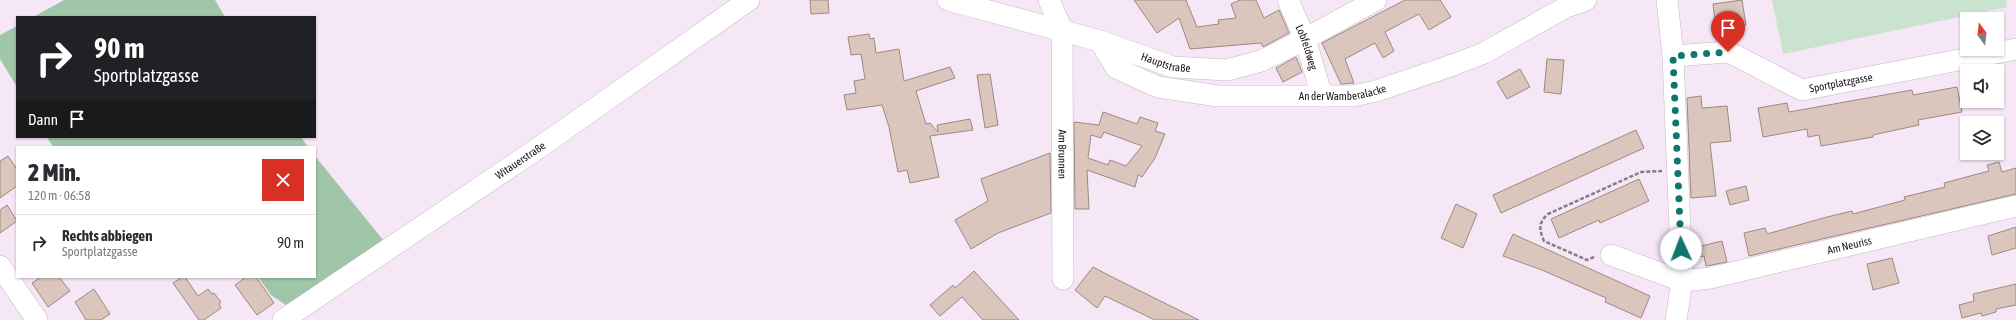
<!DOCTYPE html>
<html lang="de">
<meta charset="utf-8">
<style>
:root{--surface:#fff;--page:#f7f7f7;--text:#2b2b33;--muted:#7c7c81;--line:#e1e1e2}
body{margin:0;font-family:"Asap Condensed",sans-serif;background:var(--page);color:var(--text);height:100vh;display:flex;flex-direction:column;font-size:15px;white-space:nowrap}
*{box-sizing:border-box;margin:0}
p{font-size:13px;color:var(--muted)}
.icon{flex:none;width:22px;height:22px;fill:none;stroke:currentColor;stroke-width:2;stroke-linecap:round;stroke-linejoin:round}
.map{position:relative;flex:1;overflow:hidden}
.panel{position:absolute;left:16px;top:146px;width:300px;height:132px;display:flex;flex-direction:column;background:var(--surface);border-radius:0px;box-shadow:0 1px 3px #0004}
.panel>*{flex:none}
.banner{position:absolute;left:16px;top:16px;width:300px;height:122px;border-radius:0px;box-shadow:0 1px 3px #0004;background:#202124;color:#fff;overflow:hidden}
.needle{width:26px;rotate:345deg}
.tools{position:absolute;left:1960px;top:12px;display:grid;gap:8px}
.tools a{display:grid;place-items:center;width:44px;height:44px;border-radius:0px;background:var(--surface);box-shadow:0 1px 3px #0004;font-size:20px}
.pin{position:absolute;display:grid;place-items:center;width:34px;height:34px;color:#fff;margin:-41px -17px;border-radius:50% 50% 50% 0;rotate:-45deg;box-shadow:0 0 4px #0007}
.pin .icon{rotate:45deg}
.me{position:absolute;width:44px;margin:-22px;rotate:358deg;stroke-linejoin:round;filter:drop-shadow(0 0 3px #0008)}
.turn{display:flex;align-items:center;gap:14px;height:84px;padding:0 12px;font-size:18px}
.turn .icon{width:52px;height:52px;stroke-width:2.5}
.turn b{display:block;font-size:28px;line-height:34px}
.then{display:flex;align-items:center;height:38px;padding:0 12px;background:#0003;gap:8px;font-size:15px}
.round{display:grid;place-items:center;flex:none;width:42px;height:42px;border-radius:0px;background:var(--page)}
.overview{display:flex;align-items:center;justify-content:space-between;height:68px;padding:0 12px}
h1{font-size:24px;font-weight:800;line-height:30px}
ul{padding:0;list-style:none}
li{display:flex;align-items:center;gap:12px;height:56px;padding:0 12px;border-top:1px solid var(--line)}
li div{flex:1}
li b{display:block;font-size:15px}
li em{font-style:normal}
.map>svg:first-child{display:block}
</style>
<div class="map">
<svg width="2016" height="320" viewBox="0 0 2016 320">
<rect width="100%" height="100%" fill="#f6e7f7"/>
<!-- green -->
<polygon fill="#cae3cf" points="1772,0 2006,0 2007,7 1783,54"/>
<!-- forest -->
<g fill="#a0c6a9">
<polygon points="64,0 215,0 225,17 33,17"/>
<polygon points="17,26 17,87 0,59 0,35"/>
<polygon points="47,137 301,137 308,147 53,147"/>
<polygon points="315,156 383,240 289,307 271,295 258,277 315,277"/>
</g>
<!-- building -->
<g fill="#dbc6bd" stroke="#9c8980" fill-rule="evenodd">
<polygon points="810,0 828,0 829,13 811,14"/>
<polygon points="1134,0 1186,0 1197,27 1219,24 1218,20 1236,18 1231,4 1240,0 1256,0 1264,18 1279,10 1289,33 1263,47 1261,43 1190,49 1179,18 1157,33"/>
<polygon points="1405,0 1440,0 1451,17 1429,30 1419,14 1385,32 1394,51 1383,58 1375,43 1345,59 1354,83 1341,84 1322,43"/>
<polygon points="1742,0 1746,25 1716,29 1713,4"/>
<polygon points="869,34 870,39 874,38 876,53 899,49 904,81 950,67 955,78 916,91 926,124 930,123 938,132 937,125 970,119 973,130 930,136 939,177 910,183 907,170 898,172 889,127 882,105 847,110 844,95 856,93 854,81 865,79 861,54 851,55 848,37"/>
<polygon points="1296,57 1302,72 1283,82 1276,68"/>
<polygon points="1547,59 1564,60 1561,94 1544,92"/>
<polygon points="1520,69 1530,87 1507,99 1497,82"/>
<polygon points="990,74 998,125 985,128 977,75"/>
<polygon points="1957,87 1962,112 1918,120 1919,125 1873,135 1873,137 1821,146 1819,135 1808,137 1807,129 1763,137 1758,108 1787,103 1789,112 1912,90 1913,95"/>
<polygon points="1701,96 1702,108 1727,106 1731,141 1710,143 1716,196 1691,198 1687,98"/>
<path d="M1103 112 1137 124 1140 117 1158 123 1155 131 1165 134 1155 158 1142 177 1138 175 1135 187 1087 170 1089 209H1075L1074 122 1099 125ZM1104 132 1142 146 1126 166 1110 160 1108 165 1088 158 1091 135 1101 138Z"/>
<polygon points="1636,130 1644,148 1501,213 1493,195"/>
<polygon points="1050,153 1051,213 998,233 971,249 955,220 988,201 981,179"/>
<polygon points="8,156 17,169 17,186 0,198 0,161"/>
<polygon points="1999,162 2002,172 2016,168 2016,194 1749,256 1744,233 1765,228 1767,234 1827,217 1852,211 1853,214 1905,200 1904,197 1945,187 1944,183 1989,171 1987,165"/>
<polygon points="1639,179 1649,201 1600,223 1599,220 1559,238 1551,219"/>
<polygon points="1746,186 1749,200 1730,205 1726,191"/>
<polygon points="1456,204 1477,214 1463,248 1441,238"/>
<polygon points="7,205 17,221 0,233 0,210"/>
<polygon points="2016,227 2016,248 1992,255 1988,236"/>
<polygon points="1513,234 1650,296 1641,318 1605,302 1606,298 1542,270 1503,256"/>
<polygon points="1722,241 1727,262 1706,266 1704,256 1693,258 1693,248"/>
<polygon points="1892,258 1899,283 1873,290 1867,264"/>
<polygon points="1093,267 1118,280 1199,320 1155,320 1105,296 1097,308 1075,290"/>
<polygon points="974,271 1019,320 983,320 962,297 940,316 930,305 953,285 955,288"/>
<polygon points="41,277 59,277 70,291 48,307 32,283"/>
<polygon points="182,277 185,277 198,296 208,289 212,294 214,293 221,302 219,304 221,308 204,320 199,320 173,283"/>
<polygon points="246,277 256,277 274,303 257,315 235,285"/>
<polygon points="2016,284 2016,305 1996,309 1996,312 1982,316 1981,313 1962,318 1959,305 1974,301 1973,294"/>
<polygon points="94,289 110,314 101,320 86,320 75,302"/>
</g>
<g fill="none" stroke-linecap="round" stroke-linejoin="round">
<defs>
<g id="minor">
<path id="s1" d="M948 0 1100 41 1173 67 1227 70 1261 61 1305 39 1376 0"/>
<path id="s2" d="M1049 0 1062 30 1063 279"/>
<path id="s3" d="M1288 0 1305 39 1322 96"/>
<polyline points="1667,0 1673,56 1682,281 1676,320"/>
<path id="s4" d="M1100 41 1116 68 1158 87 1218 96H1353L1376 91 1453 65 1484 53 1566 7 1586 0"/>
<path id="s5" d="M1673 56 1729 52 1802 90 2016 49"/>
<path id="s6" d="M1611 255 1682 281 1710 278 2016 206"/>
<polyline points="0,266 37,320"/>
<path id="s7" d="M283 320 537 149 749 0"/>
</g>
</defs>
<!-- minor casing -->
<use href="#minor" stroke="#c6b8c8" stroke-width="22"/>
<!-- path -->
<path stroke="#867c87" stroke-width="2.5" stroke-dasharray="4 2" stroke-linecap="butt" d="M1594 257 1587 260 1544 241C1539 229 1538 223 1548 214L1641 172 1662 171"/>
<!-- minor -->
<use href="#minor" stroke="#fff" stroke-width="21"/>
</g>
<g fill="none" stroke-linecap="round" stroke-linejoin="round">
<!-- route -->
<polyline stroke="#0f766e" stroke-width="7" stroke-dasharray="0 12.6" points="1681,249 1673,56 1728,52"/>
</g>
<g text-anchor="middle" stroke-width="3.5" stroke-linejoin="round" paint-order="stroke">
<!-- street labels -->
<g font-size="11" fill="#181318" stroke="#f6e7f7">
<text dy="4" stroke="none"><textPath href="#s3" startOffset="51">Lobfeldweg</textPath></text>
<text dy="4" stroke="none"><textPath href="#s1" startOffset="227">Hauptstraße</textPath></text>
<text dy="4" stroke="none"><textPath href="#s5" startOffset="178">Sportplatzgasse</textPath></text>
<text dy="4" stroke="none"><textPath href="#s4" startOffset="263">An der Wamberalacke</textPath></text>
<text dy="4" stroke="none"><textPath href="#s2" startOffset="157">Am Brunnen</textPath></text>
<text dy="4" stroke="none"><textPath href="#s7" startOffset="286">Witauerstraße</textPath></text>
<text dy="4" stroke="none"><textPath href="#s6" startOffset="247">Am Neuriss</textPath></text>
</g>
</g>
</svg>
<div class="tools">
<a><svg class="needle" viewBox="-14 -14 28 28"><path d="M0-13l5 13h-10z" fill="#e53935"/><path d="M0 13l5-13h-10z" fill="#7c7c81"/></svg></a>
<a><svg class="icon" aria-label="sound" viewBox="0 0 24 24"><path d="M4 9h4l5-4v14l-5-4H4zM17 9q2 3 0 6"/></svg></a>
<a><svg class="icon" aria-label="layers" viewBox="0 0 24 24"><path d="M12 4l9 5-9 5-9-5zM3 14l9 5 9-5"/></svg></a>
</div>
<div class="pin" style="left:1728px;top:52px;background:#d93025"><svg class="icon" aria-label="arrive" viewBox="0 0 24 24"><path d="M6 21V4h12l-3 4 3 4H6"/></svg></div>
<svg class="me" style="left:1681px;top:249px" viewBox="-20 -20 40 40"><circle r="19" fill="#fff"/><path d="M0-13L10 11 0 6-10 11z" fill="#0f766e"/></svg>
<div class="banner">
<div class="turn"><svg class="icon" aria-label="right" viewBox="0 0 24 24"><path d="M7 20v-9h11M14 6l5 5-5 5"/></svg><div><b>90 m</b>Sportplatzgasse</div></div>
<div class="then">Dann<svg class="icon" aria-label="arrive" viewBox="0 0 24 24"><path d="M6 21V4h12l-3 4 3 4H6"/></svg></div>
</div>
<section class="panel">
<div class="overview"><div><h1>2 Min.</h1><p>120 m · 06:58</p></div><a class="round" style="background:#d93025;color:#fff"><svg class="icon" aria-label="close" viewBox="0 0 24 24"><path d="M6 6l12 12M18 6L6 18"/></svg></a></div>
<ul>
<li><svg class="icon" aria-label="right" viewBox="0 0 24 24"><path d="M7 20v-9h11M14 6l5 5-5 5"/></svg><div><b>Rechts abbiegen</b><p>Sportplatzgasse</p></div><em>90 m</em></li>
</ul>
</section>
</div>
